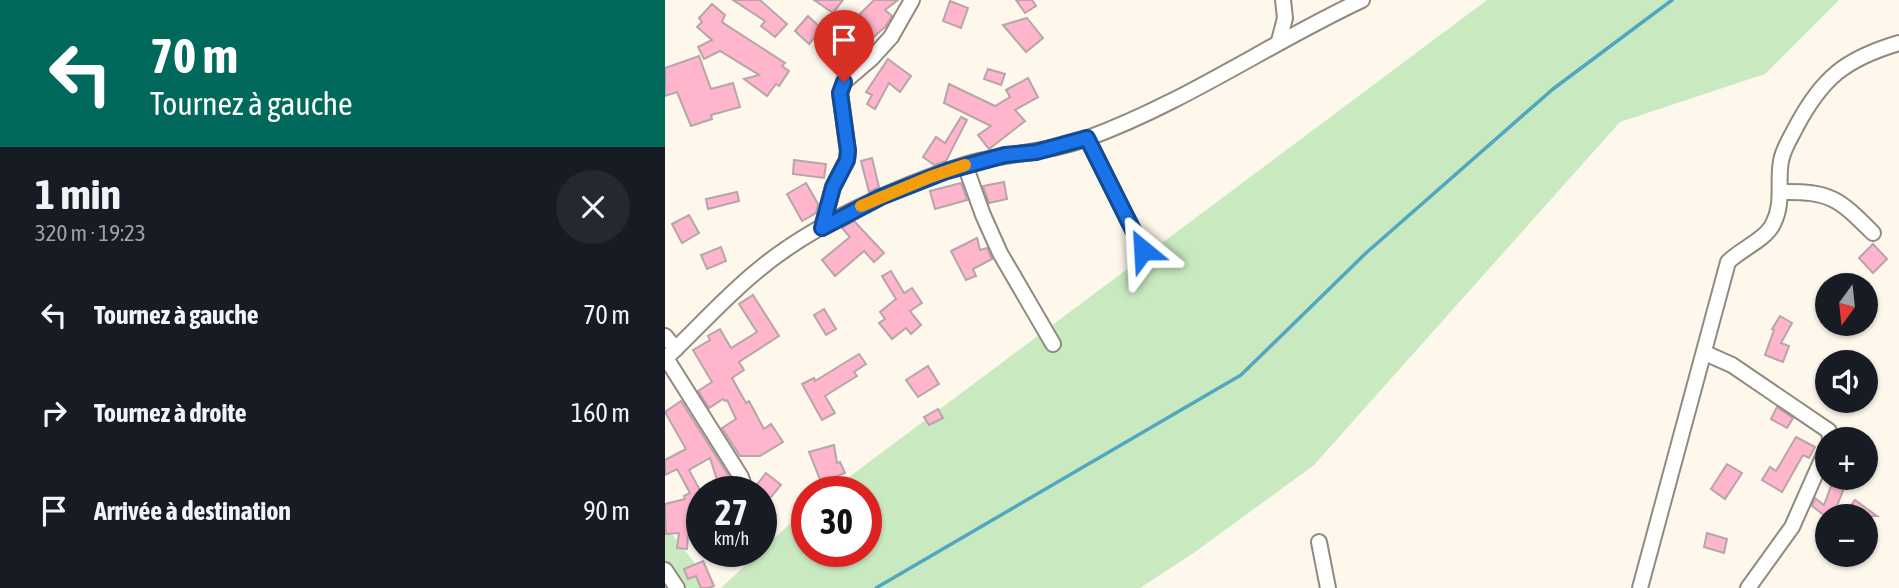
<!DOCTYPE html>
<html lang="fr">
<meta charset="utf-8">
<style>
:root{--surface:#171b24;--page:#242831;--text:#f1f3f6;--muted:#9ea1a6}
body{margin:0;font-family:"Asap Condensed",sans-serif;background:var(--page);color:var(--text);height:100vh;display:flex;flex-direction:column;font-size:26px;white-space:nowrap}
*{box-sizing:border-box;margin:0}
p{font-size:23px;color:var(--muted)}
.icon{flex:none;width:38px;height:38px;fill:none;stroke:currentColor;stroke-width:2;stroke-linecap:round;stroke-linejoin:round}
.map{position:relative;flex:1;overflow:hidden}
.panel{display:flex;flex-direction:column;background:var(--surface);width:665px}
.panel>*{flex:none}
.top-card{background:#00695c;color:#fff;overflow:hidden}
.needle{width:46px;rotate:195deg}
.tools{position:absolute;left:1150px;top:273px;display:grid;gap:14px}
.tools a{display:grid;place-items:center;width:63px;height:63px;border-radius:50%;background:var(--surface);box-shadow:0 2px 5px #0004;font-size:35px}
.speed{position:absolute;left:21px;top:476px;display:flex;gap:14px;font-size:35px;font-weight:700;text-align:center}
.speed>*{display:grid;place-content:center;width:91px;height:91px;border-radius:50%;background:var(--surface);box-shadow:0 2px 5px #0004;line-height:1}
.speed small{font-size:18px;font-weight:400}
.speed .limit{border:10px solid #d22;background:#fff;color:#111}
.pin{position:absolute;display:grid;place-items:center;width:60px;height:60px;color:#fff;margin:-72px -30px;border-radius:50% 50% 50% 0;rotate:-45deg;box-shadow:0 0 7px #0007}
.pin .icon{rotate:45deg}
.me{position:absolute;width:77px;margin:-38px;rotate:333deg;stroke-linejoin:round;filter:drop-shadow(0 0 5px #0008)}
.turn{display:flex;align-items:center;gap:24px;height:147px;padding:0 35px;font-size:32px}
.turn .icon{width:91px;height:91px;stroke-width:2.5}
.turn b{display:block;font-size:49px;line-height:60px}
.round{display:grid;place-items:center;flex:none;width:74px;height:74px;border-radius:37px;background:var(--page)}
.summary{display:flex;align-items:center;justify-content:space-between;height:119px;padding:0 35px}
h1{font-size:42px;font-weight:700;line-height:52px}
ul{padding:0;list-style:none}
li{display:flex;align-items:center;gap:21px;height:98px;padding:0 35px}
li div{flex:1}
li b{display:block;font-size:26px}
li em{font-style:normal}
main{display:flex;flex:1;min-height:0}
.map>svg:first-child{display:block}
</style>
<main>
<section class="panel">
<div class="top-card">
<div class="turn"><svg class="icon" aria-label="left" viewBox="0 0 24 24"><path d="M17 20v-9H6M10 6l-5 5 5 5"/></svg><div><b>70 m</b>Tournez à gauche</div></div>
</div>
<div class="summary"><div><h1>1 min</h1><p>320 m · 19:23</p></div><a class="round"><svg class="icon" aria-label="close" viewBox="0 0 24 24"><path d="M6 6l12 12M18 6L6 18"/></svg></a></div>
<ul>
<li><svg class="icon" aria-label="left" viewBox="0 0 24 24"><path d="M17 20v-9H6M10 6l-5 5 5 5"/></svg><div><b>Tournez à gauche</b></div><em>70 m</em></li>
<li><svg class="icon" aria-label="right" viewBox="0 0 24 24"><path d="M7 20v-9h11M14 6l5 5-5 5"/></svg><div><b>Tournez à droite</b></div><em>160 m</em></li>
<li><svg class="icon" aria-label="arrive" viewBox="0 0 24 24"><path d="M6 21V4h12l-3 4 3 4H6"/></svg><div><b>Arrivée à destination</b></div><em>90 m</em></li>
</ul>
</section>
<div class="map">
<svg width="1234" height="588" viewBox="0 0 1234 588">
<rect width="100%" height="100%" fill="#fef7ec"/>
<!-- green -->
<g fill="#c9e9c1">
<polygon points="822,0 1174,0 1100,74 955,122 649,465 530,552 475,588 56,588 142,508 142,551 201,551 201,492 164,492"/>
<polygon points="0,525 49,588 0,588"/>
</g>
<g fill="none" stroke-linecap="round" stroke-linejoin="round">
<!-- stream -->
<polyline stroke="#50a7bf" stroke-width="3.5" points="211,588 576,375 701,253 888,89 1007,0"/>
</g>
<!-- building -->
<g fill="#ffb5cc" stroke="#b6a5aa" stroke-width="2">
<polygon points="68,0 95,0 122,24 110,37 96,26 100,21"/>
<polygon points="149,0 178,0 168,13"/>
<polygon points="209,0 233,0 220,10 227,16 221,26 194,50 184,41 188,38 180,29"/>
<polygon points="351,0 367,0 371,6 360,13"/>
<polygon points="285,1 303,8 296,28 278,21"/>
<polygon points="47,4 60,15 57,22 120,63 117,66 124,71 114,86 111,84 102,96 79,79 94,75 55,51 39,59 33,47 47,40 32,27 37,22 34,18"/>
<polygon points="143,16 157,29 144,44 130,31"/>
<polygon points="362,18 378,38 361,52 338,25"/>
<polygon points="34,56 46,89 68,83 75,107 46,115 47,119 26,126 12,92 0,96 0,68"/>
<polygon points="223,59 246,76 235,92 224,83 210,109 202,104 207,95 201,92"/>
<polygon points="323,69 340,74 336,85 319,79"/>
<polygon points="363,78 373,97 350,110 360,121 324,149 313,135 326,126 279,103 284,84 330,106 345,97 341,90"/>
<polygon points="296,117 302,120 281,161 269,165 258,157 271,137 280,143"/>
<polygon points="207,158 214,187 204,192 196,161"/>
<polygon points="129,160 161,164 159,178 128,174"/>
<polygon points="339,182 342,199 324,203 318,186"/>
<polygon points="141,183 153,204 151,213 137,221 122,194"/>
<polygon points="296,183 302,200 270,209 265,191"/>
<polygon points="72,192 74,201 43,209 41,199"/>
<polygon points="24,215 34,233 17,243 7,224"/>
<polygon points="189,221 219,253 209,262 199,251 170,276 157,260 185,237 177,228"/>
<polygon points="312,238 315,250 322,248 327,259 308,269 311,276 301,280 286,251"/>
<polygon points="1208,244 1222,259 1208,273 1194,258"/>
<polygon points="56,247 61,261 42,269 36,255"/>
<polygon points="226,271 239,293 247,288 257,303 245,311 256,325 246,334 241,328 227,339 214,323 220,319 215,312 231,299 217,276"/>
<polygon points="88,295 114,336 74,362 79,370 67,378 81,403 84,401 99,429 106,424 118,442 95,456 75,456 57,428 71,419 62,400 60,401 58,399 44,408 33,391 47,382 28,350 45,340 43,336 55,329 66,348 92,332 74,304"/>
<polygon points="159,309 171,329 161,335 149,315"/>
<polygon points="1115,316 1127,323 1116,343 1124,346 1118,362 1100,355 1109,330 1107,329"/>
<polygon points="194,354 201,364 189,372 192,376 160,396 170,413 157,420 137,384 149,378 150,381"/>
<polygon points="263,366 274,384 253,397 241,380"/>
<polygon points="16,401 67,481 54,486 45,458 24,470 37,494 37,523 24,524 22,549 12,548 14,533 1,534 0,515 0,504 20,499 19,496 25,493 12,469 0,475 0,460 21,449 0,412"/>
<polygon points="1112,407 1128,418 1122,428 1106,419"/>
<polygon points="273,409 278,418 264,425 259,417"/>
<polygon points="1131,437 1150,447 1144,458 1138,455 1117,492 1097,480 1105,467 1111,471"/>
<polygon points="169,445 172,463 175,462 180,473 164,479 169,492 157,492 154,482 156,482 144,452"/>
<polygon points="1062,464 1077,473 1060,499 1046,489"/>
<polygon points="101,473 116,485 96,509 96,492 90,492 90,487"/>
<polygon points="1169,478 1183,478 1168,516 1160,516 1147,506 1150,498 1159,505"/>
<polygon points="1190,500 1212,516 1178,516"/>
<polygon points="96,510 108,522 101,528 108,536 96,546"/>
<polygon points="1042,533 1062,539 1059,553 1039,547"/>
<polygon points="38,561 49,586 43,588 36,588 31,576 23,579 19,569"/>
</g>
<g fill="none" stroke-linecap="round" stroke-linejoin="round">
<defs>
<g id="minor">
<polyline points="614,41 620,18 618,0"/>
<polyline points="422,138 478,250"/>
<polyline points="300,165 318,215 335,253 388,344"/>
<path d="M1116 192C1166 191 1174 199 1208 233"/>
<polyline points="157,228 168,187 182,160 183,151 175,93 179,82 206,59 226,37 247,0"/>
<polyline points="0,336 11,349"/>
<polyline points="1040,353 1067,365 1164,431 1165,439"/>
<polyline points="1,358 76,477 81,492"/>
<path d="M0 359C31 330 59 298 92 271 145 226 232 186 299 165 339 153 383 153 423 138 519 103 605 43 697 0"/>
<polyline points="654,542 663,588"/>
<polyline points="0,570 12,588"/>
<path d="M975 588 1063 262C1076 249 1100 240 1108 224 1119 203 1112 183 1116 161 1118 149 1125 139 1131 127 1157 78 1180 59 1234 43"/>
<polyline points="1083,588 1127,527 1162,448"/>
</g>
</defs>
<!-- minor casing -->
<use href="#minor" stroke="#928a7e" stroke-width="18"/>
<!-- minor -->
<use href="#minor" stroke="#fff" stroke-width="14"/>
</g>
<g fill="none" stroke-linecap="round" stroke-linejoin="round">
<defs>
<polyline id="route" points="179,82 175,93 183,151 182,160 168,187 157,228 216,197 282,171 340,155 371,152 422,138 478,250"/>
</defs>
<!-- route casing -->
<use href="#route" stroke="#114b97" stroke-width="18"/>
<!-- route -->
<use href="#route" stroke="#1a73e8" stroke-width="12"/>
<!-- slow -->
<polyline stroke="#f59e0b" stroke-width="12" points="196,206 265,177 300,165"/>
</g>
</svg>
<div class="tools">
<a><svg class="needle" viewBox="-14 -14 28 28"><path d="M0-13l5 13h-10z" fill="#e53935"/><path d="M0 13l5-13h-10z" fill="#9ea1a6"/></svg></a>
<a><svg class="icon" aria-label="sound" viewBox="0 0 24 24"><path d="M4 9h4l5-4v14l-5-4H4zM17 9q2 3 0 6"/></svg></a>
<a>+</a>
<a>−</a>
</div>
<div class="speed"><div>27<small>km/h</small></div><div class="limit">30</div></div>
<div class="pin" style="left:179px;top:82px;background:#d93025"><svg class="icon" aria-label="arrive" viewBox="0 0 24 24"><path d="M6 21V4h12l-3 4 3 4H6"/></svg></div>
<svg class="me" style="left:478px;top:250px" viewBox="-20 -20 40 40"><path d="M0-17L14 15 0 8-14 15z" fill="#1a73e8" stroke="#fff" stroke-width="4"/></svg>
</div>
</main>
